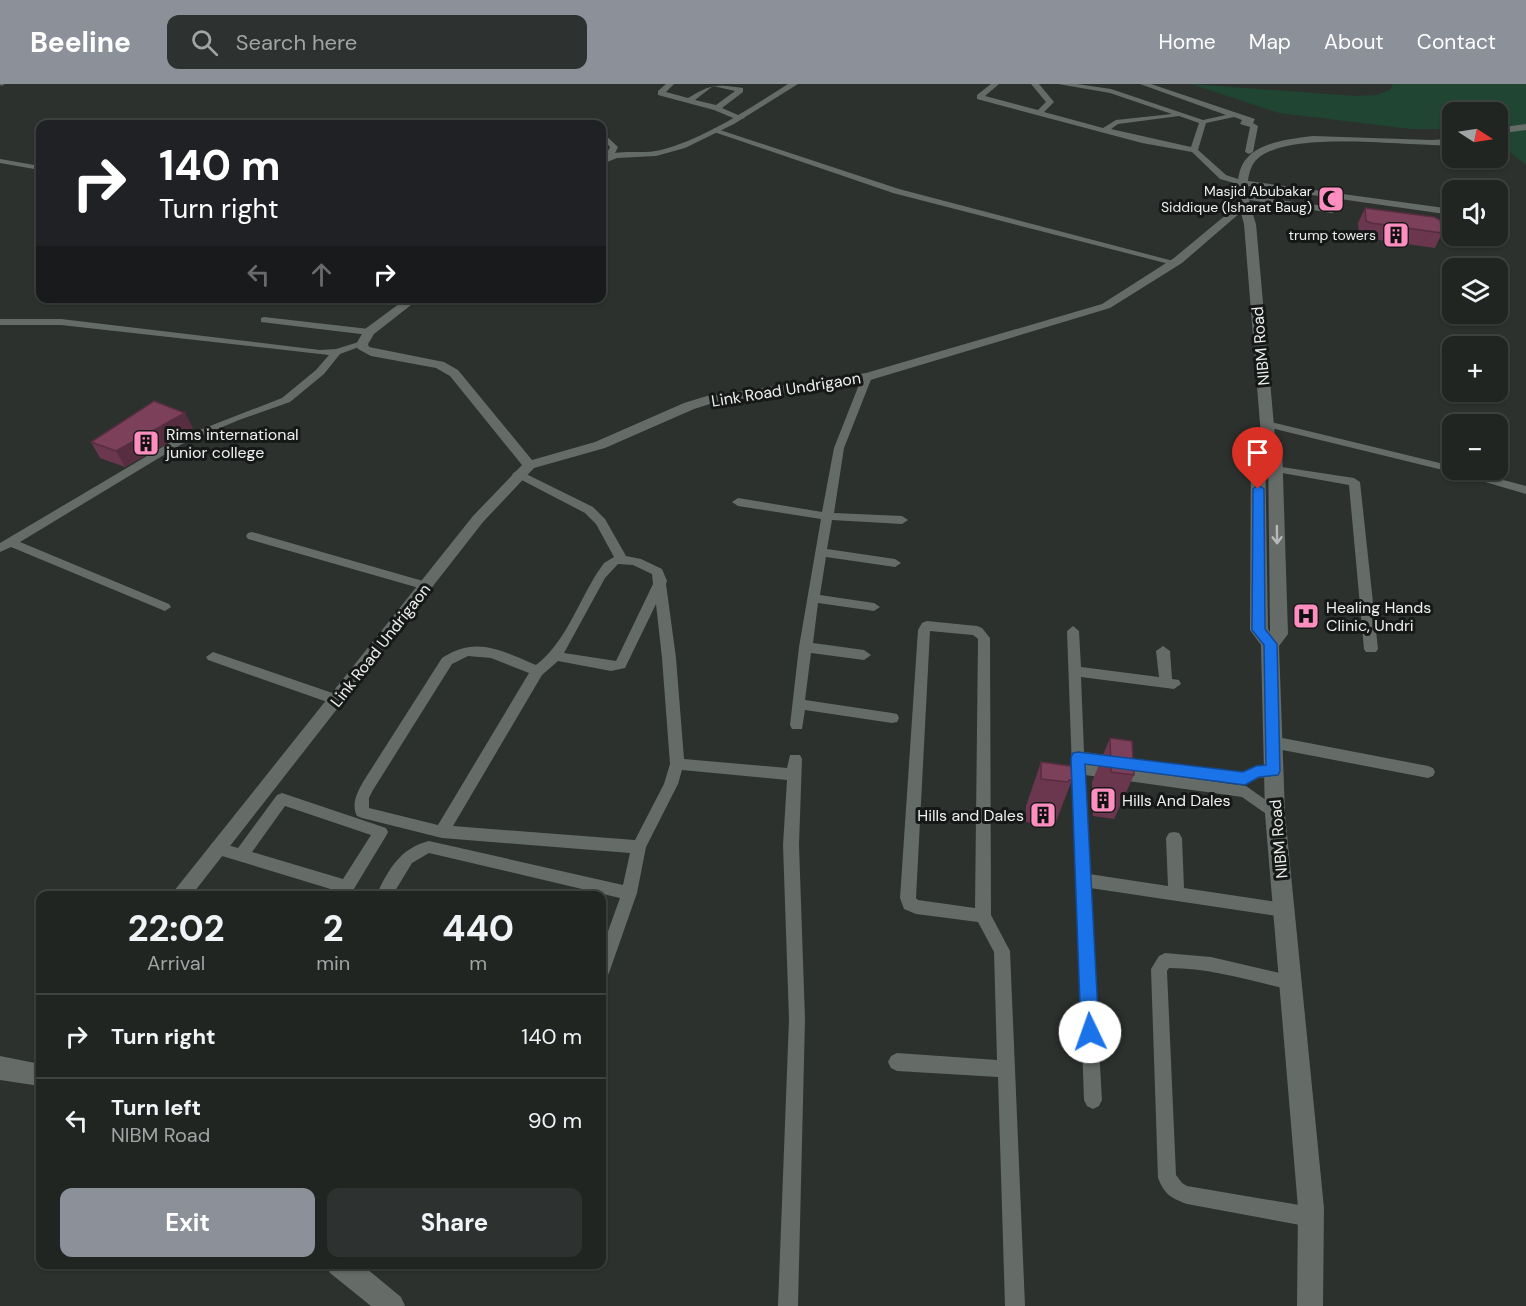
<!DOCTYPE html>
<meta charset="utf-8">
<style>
:root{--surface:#212522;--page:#2d312f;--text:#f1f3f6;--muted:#a2a5a5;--line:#3e4240;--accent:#8c9099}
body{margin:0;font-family:"DM Sans",sans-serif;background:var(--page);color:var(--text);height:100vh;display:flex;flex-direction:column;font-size:22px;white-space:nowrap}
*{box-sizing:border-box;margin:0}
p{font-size:20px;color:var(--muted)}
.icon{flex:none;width:33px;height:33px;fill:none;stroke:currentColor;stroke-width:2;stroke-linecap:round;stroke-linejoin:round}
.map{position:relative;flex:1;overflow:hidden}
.details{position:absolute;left:36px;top:807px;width:570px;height:378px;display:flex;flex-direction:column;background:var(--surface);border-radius:12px;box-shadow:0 2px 4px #0004,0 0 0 2px var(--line)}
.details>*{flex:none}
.top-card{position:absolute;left:36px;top:36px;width:570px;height:183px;border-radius:12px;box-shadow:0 2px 4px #0004,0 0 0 2px var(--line);background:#202124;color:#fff;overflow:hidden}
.needle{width:39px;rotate:102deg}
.fabs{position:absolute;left:1442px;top:18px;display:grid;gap:12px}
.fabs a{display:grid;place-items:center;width:66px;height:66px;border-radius:12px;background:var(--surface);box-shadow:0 2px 4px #0004,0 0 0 2px var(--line);font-size:30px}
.pin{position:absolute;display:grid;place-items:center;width:51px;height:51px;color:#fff;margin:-62px -26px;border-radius:50% 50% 50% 0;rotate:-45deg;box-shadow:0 0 6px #0007}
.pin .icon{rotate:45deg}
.me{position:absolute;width:66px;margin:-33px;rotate:357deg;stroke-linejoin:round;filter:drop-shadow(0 0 4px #0008)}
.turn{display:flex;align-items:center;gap:21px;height:126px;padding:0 24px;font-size:27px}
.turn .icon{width:78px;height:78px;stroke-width:2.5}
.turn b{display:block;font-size:42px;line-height:51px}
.lanes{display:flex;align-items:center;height:57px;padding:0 24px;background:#0003;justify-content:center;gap:30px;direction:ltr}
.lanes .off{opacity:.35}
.eta{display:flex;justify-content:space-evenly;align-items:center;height:102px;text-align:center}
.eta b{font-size:36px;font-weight:700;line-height:42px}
.cta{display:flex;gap:12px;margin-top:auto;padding:12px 24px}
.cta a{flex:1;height:69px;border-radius:12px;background:var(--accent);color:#fff;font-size:24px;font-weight:700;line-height:69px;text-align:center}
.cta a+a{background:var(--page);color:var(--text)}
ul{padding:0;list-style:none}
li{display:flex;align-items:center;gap:18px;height:84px;padding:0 24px;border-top:2px solid var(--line)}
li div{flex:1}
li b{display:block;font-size:22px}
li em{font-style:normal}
header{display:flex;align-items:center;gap:36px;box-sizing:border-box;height:84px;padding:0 30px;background:var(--accent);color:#fff}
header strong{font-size:28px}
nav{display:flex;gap:33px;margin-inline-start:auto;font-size:21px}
.search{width:420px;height:54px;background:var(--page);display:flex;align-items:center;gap:15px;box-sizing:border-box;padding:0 21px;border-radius:12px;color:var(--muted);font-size:22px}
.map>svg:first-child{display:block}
</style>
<header>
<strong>Beeline</strong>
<div class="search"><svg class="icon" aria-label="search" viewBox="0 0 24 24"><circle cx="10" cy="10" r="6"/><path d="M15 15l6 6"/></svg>Search here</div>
<nav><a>Home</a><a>Map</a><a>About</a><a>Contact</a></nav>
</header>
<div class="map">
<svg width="1526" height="1222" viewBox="0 0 1526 1222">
<rect width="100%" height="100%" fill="#2c312e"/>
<!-- green -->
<polygon fill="#204532" points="1191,0 1355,12 1376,11 1390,6 1393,0 1526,0 1526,81 1497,58 1497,28 1452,28 1452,45 1411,45 1279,29"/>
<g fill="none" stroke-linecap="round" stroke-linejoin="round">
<!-- minor -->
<g fill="#656b67" fill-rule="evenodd">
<polygon points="0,0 5,0 1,2"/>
<path d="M666 0H674L666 8 688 14C711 0 715 0 743 4V8L722 24 745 34 738 36 714 26 658 11V7ZM713 2 735 7 716 21 695 16Z"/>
<path d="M991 0H999L985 12 1038 26 1046 18 1031 0H1039L1054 18 1044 28 1103 44 1116 36 1172 30 1110 9 1058 0H1077L1111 5 1203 36 1226 31 1140 0H1151L1255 35 1253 39 1258 42 1253 68 1249 70 1245 68 1250 43 1240 40 1242 36 1234 33 1206 39 1198 66 1226 91 1241 96 1452 125V131L1241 101 1220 95 1192 68 1142 59 977 15V11ZM1179 32 1199 39 1191 63 1111 45 1118 40Z"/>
<polygon points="583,35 592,40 584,40 579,37"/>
<polygon points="714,44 899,105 1177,178 1173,181 893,109 714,48"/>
<polygon points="602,48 618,63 613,73 606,71 610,63 602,54"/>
<polygon points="0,75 40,82 40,86 0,79"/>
<polygon points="1241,111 1332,123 1336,126 1332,129 1244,115 1241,115"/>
<polygon points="264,233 369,245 374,248 369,251 261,238 261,234"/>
<polygon points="0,235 61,235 320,266 336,265 362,257 367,260 340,270 324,290 290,318 239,336 182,360 20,458 169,520 171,523 165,527 11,463 0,468 0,459 174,356 282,314 316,286 329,271 61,241 0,241"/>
<polygon points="867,290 872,293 844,364 834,429 902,432 908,436 902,440 832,436 827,465 895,475 901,479 895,483 826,473 820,511 874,519 880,523 874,527 818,519 813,559 864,566 871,571 864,576 811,569 805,616 892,629 897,630 899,634 897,638 892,639 805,626 802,645 792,645 790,641 799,563 821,435 738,422 732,418 738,414 822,428 834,364 862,293"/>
<polygon points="1267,337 1452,382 1452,386 1466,386 1526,402 1526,410 1451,388 1263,342 1263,338"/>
<polygon points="1275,382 1354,394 1360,398 1378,565 1376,568 1366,568 1364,565 1349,401 1271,387 1269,385"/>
<path d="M518 386 593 423 605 435 626 472 641 475 662 485 667 497 666 500 676 574 684 675 787 684 790 671H800L802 675 799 761 805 935 798 1222H778L789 935 783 761 787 696 682 686 678 700 646 763 637 809 610 886 608 891 602 894V864L620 814 429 769 412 779 392 812H376C388 786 400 764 429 757L623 801 630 769 442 754 362 734 357 732C351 720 357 709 363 698L442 574C476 551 502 567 536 581 565 559 578 519 597 489L604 479 614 473 596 440 585 429 514 392 512 390ZM618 480 633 481 652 490 653 500 616 577 564 569 605 494ZM656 520 662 574 670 680 664 700 635 756 453 742 542 591 558 577 611 587 625 584ZM468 572 491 574 529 589 438 741 369 724V714L373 706 452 580Z"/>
<polygon points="252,448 430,499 432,502 426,506 248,455 246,452 248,449"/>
<path d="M927 537 977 542 982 544 990 554 991 831 1010 867 1025 1222H1005L998 993 897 987 891 984 888 978 891 972 897 969 997 976 994 868 978 838 916 830 904 825 900 814 918 546 922 539ZM930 547 973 551 978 555 975 824 918 816 916 814Z"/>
<path d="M1073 542 1079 547 1081 583 1159 593 1156 567 1163 562 1170 567 1172 595 1179 596 1181 600 1174 605 1081 593 1084 668 1243 689C1253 682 1266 679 1278 683L1280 687 1278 691 1259 694 1245 701 1131 686 1246 702 1280 726 1282 730 1280 734 1275 736 1242 713 1085 691 1089 790 1168 802 1166 754 1169 749 1174 748 1179 749 1182 754 1184 804 1284 819 1290 821 1292 826 1290 831 1284 833 1090 804 1102 1016 1099 1022 1093 1025 1087 1022 1084 1016 1067 547Z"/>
<polygon points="213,568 341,612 343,616 341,620 336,621 208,576 206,573"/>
<polygon points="1272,652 1428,682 1433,684 1435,688 1433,692 1428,694 1272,664 1267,662 1265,658 1267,654"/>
<path d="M282 709 386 744 388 748 386 752 352 808 347 810 212 769 209 764 212 759 217 758 238 764 277 711ZM285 722 371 751 343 795 252 768Z"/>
<path d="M1165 869 1211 873 1297 893 1299 898 1297 903 1291 906C1251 897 1211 884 1169 884L1167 887 1176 1091 1182 1099 1187 1102 1311 1123 1318 1126 1321 1133 1318 1140 1311 1143 1187 1120C1171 1114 1165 1111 1158 1094L1151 885 1159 872Z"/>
</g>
<!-- tertiary -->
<g fill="#656b67" fill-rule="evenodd">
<path d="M788 0H798L734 40 685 64 656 72 617 74 602 80V73C620 64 641 71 661 66 706 54 748 25 788 0Z"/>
<polygon points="1239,120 1248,122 1182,179 1110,224 867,297 713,319 694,325 605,364 534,384 483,438 191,812 170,812 473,432 522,381 450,292 436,284 371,272 358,265 356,260 365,245 407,214 420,214 374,250 368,260 369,263 444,278 458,286 532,376 595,358 684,319 707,312 866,289 1102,220 1174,174"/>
</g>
<!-- secondary -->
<g fill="#656b67" fill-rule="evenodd">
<polygon points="1526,40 1526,46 1497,50 1497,44"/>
<path d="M1313 52 1431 56 1452 55V61C1411 64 1272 42 1252 82 1243 101 1250 121 1256 140L1275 353 1282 360 1288 550 1279 562 1285 730 1324 1124 1323 1222H1297L1298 1124 1265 730 1261 561 1250 546 1251 358 1261 352 1244 140C1225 72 1250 59 1313 52ZM1265 360 1268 361 1270 548 1268 545Z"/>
<polygon points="0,972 40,980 40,1002 0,996"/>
<polygon points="326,1180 361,1180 401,1213 405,1222 371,1222 330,1189"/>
</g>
</g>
<!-- wall -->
<g fill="#6b374e">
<polygon points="1365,124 1442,149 1435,164 1365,154 1359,152 1358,139"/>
<polygon points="193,344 125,383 100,374 91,358"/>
<polygon points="1110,654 1134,691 1114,735 1093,732 1092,698"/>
<polygon points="1041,678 1072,696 1055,740 1053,739 1052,742 1026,738 1026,722"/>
</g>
<!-- shaded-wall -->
<polygon fill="#572d40" points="185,329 193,344 125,383 116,367"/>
<!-- building -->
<g fill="#7c405b" stroke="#572d40" stroke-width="1.5">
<polygon points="1365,124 1434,133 1440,136 1442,149 1371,139 1366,137"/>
<polygon points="154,317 185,329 116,367 91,358"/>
<polygon points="1110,654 1132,657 1134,691 1111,688"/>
<polygon points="1041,678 1071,682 1072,696 1069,696 1068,698 1041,695"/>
</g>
<!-- one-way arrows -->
<defs><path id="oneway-shaft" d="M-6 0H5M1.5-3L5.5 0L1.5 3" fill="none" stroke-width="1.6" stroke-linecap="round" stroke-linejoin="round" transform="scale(1.5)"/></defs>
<use stroke="#b6bab7" href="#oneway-shaft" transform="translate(1277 451) rotate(89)"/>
<!-- route -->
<polygon fill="#1a73e8" stroke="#114b97" stroke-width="1.5" points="1258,401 1264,405 1265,545 1277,560 1280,687 1278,691 1259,693 1245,701 1085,680 1099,948 1096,954 1090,956 1084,954 1081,948 1071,674 1073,669 1078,668 1243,688 1256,682 1266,681 1264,561 1252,546 1253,405"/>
<!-- icons -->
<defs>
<symbol id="mosque-square" viewBox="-11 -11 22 22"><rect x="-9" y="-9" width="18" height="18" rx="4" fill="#fd8ebf" stroke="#161817"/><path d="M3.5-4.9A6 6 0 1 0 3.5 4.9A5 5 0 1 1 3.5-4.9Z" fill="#111"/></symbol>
<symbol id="building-square" viewBox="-11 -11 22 22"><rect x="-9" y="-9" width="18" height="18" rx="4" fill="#fd8ebf" stroke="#161817"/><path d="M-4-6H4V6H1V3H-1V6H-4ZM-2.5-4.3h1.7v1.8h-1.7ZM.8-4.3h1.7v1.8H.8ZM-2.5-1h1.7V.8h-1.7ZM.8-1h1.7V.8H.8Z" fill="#111"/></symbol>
<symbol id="hospital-square" viewBox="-11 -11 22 22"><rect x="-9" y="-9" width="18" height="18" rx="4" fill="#fd8ebf" stroke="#161817"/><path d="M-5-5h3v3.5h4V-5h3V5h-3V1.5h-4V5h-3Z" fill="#111"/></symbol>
</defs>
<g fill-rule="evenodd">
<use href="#mosque-square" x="1316" y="100" width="30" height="30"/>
<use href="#building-square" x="1381" y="136" width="30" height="30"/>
<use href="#building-square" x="131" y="344" width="30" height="30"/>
<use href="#hospital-square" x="1291" y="517" width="30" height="30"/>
<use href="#building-square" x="1088" y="701" width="30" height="30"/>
<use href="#building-square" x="1028" y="716" width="30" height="30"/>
</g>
<g text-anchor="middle" stroke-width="6" stroke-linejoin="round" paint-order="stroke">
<!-- far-poi labels -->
<g font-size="14" fill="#ecefed" stroke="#161817" text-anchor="end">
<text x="1312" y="112">Masjid Abubakar<tspan x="1312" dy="16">Siddique (Isharat Baug)</tspan></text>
<text x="1376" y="156">trump towers</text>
</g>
<!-- street labels -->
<g font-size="16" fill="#ecefed" stroke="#161817">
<text transform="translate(1260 262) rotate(-95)" y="6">NIBM Road</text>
<text transform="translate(786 305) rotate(-9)" y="6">Link Road Undrigaon</text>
<text transform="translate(380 561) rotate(-52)" y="6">Link Road Undrigaon</text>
<text transform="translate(1278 755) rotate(-95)" y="6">NIBM Road</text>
</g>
<!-- poi labels -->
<g font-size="16" fill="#ecefed" stroke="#161817" text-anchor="start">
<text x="166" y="356">Rims international<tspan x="166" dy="18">junior college</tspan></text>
<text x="1326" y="529">Healing Hands<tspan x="1326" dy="18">Clinic, Undri</tspan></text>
<text x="1122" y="722">Hills And Dales</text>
<text x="1024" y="737" text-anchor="end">Hills and Dales</text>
</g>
</g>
</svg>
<div class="fabs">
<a><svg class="needle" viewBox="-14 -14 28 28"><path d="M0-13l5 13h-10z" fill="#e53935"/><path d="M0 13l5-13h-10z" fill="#a2a5a5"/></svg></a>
<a><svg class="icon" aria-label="sound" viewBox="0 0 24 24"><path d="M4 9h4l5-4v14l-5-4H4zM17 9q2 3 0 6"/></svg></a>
<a><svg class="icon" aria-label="layers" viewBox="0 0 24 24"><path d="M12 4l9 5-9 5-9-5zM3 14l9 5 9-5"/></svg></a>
<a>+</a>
<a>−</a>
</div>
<div class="pin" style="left:1258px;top:405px;background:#d93025"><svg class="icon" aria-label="arrive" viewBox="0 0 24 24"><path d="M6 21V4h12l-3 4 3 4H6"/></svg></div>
<svg class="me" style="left:1090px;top:948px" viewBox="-20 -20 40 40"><circle r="19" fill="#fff"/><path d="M0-13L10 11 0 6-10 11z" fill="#1a73e8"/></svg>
<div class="top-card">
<div class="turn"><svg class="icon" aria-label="right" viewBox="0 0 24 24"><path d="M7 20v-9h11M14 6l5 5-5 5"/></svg><div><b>140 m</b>Turn right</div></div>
<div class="lanes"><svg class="icon off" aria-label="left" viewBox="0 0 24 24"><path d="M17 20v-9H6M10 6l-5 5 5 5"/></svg><svg class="icon off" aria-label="ahead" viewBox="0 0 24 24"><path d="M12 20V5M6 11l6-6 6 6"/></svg><svg class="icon" aria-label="right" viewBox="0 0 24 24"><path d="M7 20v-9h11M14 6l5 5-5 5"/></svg></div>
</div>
<section class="details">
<div class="eta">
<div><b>22:02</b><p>Arrival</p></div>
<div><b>2</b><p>min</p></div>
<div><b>440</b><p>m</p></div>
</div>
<ul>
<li><svg class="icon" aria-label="right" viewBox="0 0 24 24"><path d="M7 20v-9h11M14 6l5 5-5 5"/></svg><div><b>Turn right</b></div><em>140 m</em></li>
<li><svg class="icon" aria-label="left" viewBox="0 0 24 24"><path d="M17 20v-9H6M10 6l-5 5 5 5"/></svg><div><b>Turn left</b><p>NIBM Road</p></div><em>90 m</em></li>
</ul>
<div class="cta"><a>Exit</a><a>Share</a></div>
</section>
</div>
